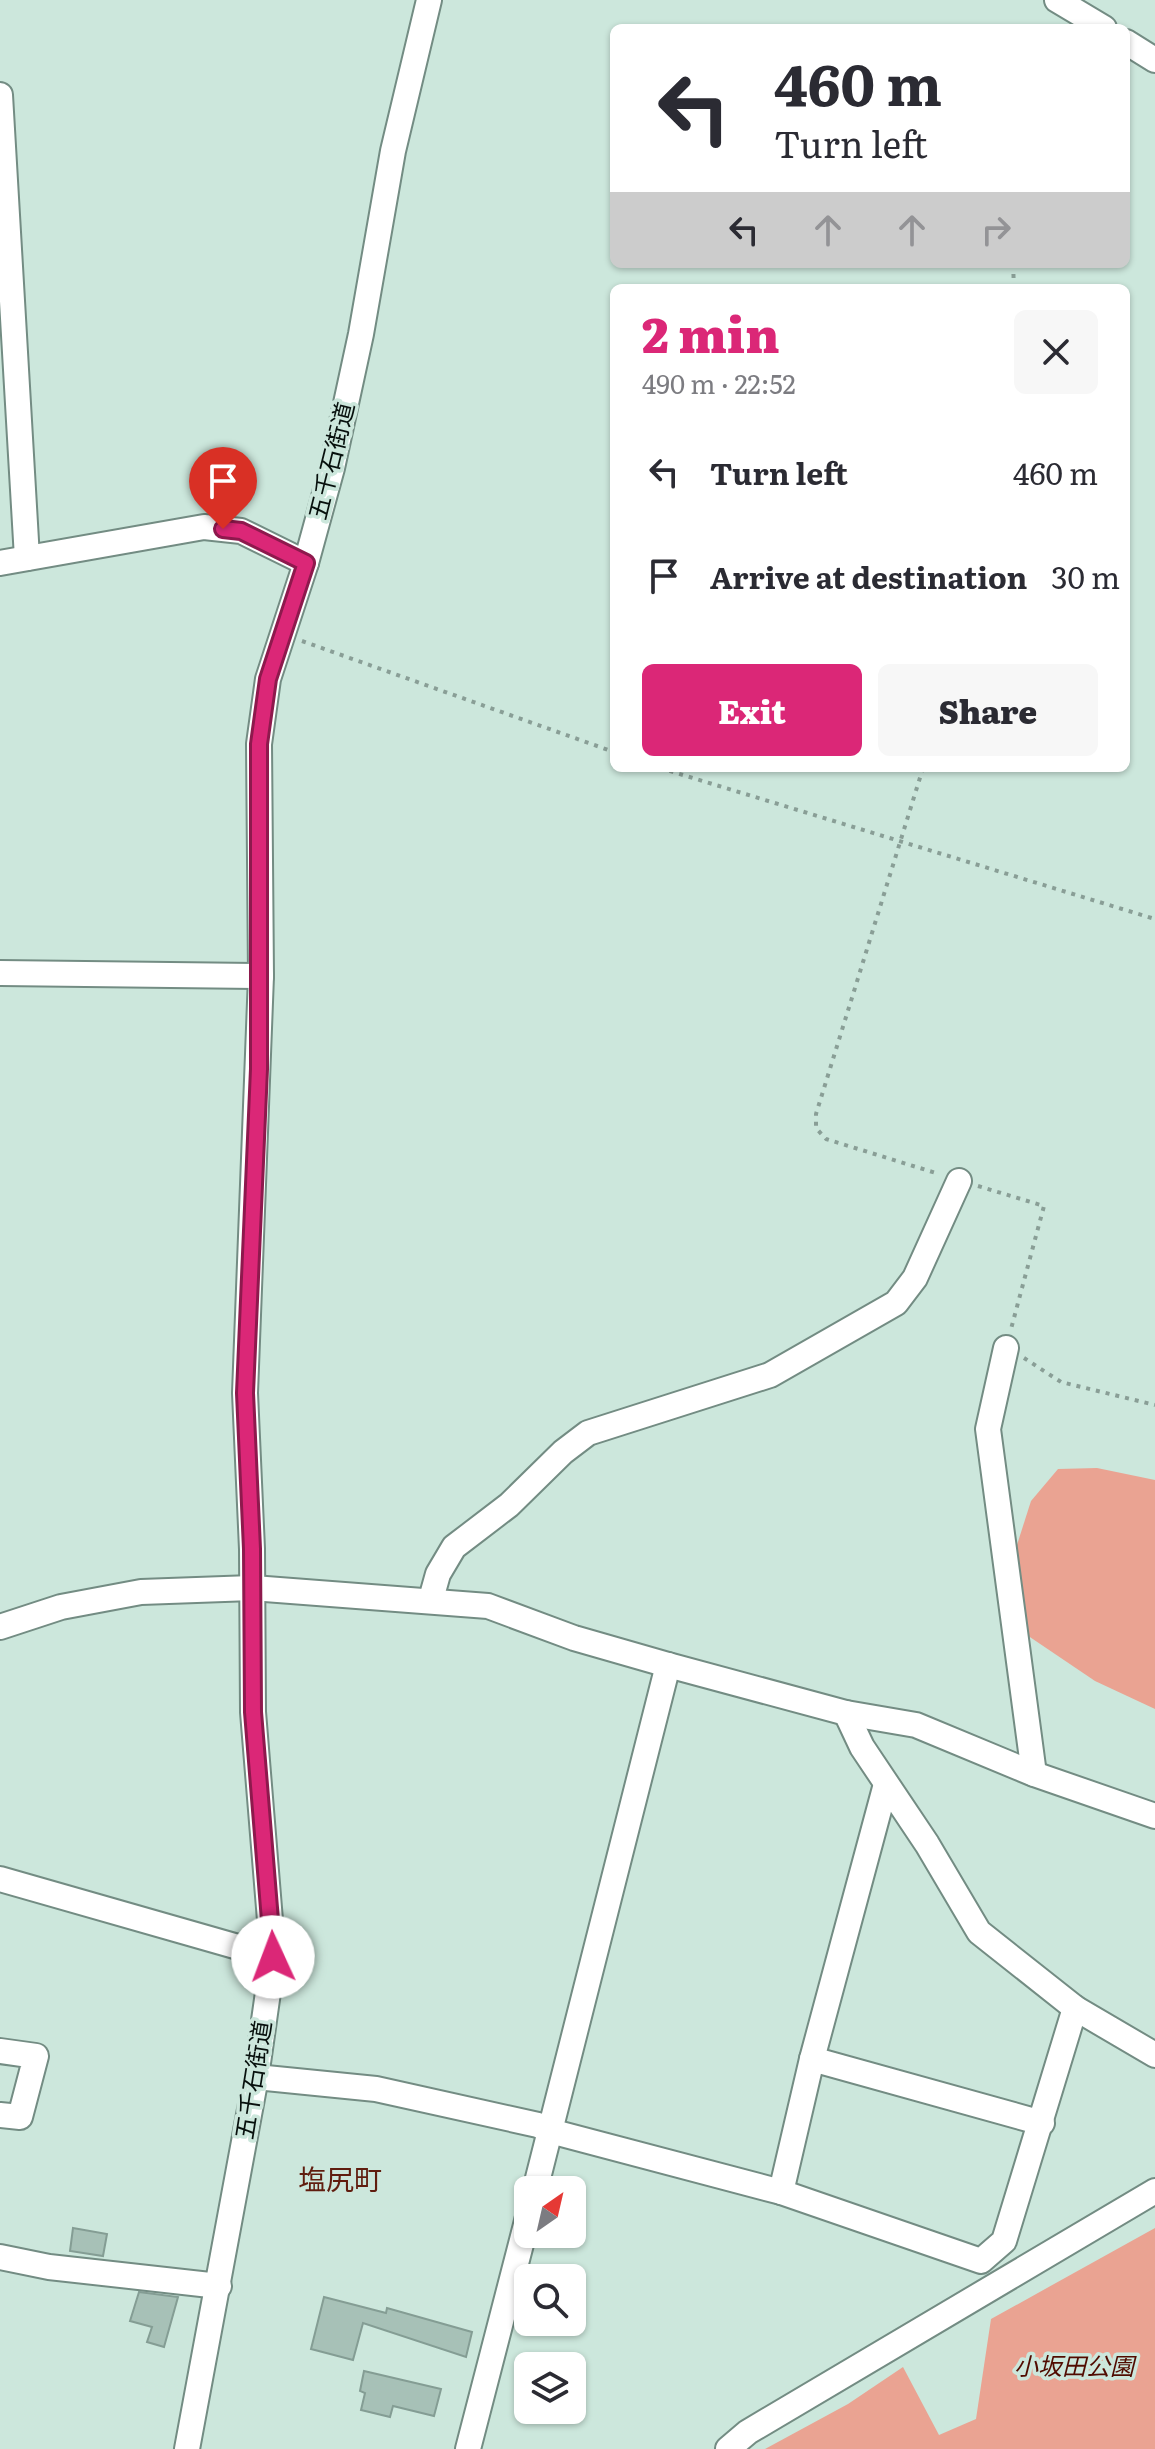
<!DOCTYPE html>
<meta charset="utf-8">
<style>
:root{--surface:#fff;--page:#f7f7f7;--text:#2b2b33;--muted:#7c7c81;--accent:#db2777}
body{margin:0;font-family:Literata,"Noto Sans JP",serif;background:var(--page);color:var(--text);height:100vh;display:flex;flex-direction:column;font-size:30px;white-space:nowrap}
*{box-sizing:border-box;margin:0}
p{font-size:26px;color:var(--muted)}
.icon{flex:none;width:44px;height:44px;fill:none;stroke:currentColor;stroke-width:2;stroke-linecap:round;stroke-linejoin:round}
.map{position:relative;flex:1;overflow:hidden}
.details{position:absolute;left:610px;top:284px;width:520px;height:488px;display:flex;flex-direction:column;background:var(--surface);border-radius:12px;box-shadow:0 2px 6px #0004}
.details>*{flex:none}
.hud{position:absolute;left:610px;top:24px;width:520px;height:244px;border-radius:12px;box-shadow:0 2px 6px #0004;background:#fff;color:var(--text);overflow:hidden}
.needle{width:52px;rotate:34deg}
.fabs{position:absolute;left:514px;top:2176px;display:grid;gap:16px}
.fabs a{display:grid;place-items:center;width:72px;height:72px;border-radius:12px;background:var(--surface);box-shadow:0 2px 6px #0004;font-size:40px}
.pin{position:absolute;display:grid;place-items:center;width:68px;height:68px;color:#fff;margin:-82px -34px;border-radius:50% 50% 50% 0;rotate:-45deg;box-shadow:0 0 8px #0007}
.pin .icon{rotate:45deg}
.me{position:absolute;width:88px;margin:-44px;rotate:358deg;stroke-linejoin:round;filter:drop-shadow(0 0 6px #0008)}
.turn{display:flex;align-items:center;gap:28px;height:168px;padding:0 32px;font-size:36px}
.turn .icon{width:104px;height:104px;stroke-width:2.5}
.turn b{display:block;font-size:56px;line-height:68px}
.lanes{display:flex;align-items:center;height:76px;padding:0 32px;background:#0003;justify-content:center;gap:40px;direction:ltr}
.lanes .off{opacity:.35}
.round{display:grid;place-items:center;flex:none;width:84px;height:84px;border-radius:12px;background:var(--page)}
.summary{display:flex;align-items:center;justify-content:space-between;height:136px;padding:0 32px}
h1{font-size:48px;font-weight:800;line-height:60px;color:var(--accent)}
.action{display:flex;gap:16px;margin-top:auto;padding:16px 32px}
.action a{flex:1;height:92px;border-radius:12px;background:var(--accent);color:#fff;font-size:32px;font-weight:800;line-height:92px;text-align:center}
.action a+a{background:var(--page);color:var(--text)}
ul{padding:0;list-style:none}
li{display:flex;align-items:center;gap:24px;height:104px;padding:0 32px}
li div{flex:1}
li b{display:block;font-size:30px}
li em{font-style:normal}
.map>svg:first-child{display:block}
</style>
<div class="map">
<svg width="1155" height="2449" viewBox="0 0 1155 2449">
<rect width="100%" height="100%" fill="#cce7dc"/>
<!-- green -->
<g fill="#eaa392">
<polygon points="1097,1468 1155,1480 1155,1709 1095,1681 1018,1629 1016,1548 1031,1501 1058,1469"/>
<polygon points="1155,2228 1155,2449 765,2449 848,2404 903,2367 939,2435 976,2419 991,2319"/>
</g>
<!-- building -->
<g fill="#a7c1b7" stroke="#849d94" stroke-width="2">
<polygon points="73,2228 107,2234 103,2256 70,2251"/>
<polygon points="139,2292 178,2297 164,2347 147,2342 152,2327 130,2321"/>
<polygon points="324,2297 386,2313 387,2308 472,2332 466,2357 363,2323 353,2360 311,2349"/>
<polygon points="364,2371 441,2389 434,2416 393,2406 390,2417 361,2410 365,2393 360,2391"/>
</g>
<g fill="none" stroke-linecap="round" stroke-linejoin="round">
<defs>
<g id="minor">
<polyline points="1057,0 1104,28"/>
<polyline points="1126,42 1155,60"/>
<polyline points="0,95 27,558"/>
<polyline points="0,563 204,527 241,531 306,563"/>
<polyline points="0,973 261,976"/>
<polyline points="1006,1348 988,1429 1034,1774"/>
<polyline points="431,1599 438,1574 454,1547 509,1505 563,1452 588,1433 770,1375 896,1303 915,1278 959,1181"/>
<polyline points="0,1627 61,1607 141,1592 252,1588 488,1606 574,1638 668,1665 846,1713 916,1725 1034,1774 1155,1816"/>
<polyline points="846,1713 862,1747 927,1844 979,1932 1075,2008 1155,2055"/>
<polyline points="0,1879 273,1957"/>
<polyline points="0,2051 36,2056 20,2117 0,2115"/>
<polyline points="812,2059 1042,2123"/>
<polyline points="256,2077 376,2089 538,2125 550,2131 781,2192 981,2261 1004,2241 1075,2008"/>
<polyline points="535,2190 668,1665"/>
<polyline points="781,2192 812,2059 886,1784"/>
<polyline points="0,2257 49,2267 219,2286"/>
<polyline points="187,2449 256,2077 273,1957 253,1712 252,1549 245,1393 261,976 259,744 268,679 306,563 332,468 361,334 393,151 429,0"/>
<polyline points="468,2449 528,2217"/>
<polyline points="728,2449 748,2432 1155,2191"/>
</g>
</defs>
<!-- minor casing -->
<use href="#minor" stroke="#738c83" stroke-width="28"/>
<!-- path -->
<g stroke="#899e96" stroke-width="4" stroke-dasharray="4 6" stroke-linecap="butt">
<polyline points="1013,264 1014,288"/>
<polyline points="302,641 614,752"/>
<polyline points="660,768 1155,919"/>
<polyline points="923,768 816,1114 816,1128 826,1139 939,1174"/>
<polyline points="978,1186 1044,1206 1011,1329"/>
<polyline points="1024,1358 1061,1382 1155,1405"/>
</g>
<!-- minor -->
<use href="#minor" stroke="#fff" stroke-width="24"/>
</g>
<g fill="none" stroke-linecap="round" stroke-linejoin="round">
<defs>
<polyline id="route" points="223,529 241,531 306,563 268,679 259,744 259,1069 245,1393 252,1549 253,1712 273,1957"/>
</defs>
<!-- route casing -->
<use href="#route" stroke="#8e194d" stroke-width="20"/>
<!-- route -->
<use href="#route" stroke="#db2777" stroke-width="14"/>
</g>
<g text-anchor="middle" stroke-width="7" stroke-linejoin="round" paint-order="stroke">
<!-- street labels -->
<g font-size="24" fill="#07100d" stroke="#cce7dc">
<text transform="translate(332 461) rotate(-76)" y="8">五千石街道</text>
<text transform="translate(254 2080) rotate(-81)" y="8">五千石街道</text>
</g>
<!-- park labels -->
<g font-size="24" font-style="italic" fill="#500b00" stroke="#cce7dc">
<text x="1074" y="2375">小坂田公園</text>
</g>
<!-- quarter labels -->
<g font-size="28" fill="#601d0f" stroke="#cce7dc">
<text x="340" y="2190">塩尻町</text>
</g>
</g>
</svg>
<div class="fabs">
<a><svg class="needle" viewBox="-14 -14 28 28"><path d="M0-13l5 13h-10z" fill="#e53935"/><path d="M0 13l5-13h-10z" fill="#7c7c81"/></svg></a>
<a><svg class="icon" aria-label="search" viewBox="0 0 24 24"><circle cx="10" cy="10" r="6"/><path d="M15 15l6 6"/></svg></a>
<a><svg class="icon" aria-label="layers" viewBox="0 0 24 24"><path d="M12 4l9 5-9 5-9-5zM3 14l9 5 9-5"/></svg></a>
</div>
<div class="pin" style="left:223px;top:529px;background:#d93025"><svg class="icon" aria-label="arrive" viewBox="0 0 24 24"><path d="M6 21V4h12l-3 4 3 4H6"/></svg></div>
<svg class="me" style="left:273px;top:1957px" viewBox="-20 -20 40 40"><circle r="19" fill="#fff"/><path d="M0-13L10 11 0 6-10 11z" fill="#db2777"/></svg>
<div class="hud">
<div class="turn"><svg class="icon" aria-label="left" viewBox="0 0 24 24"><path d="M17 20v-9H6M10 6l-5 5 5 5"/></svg><div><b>460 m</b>Turn left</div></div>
<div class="lanes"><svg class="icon" aria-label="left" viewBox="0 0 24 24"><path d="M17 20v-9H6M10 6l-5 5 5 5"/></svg><svg class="icon off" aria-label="ahead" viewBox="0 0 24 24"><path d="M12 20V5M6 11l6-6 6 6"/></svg><svg class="icon off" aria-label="ahead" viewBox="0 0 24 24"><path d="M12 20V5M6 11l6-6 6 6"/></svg><svg class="icon off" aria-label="right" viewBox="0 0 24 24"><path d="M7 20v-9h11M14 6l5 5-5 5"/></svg></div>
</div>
<section class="details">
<div class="summary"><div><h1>2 min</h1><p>490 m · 22:52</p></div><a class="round"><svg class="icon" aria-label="close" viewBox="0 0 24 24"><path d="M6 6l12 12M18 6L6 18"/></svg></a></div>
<ul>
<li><svg class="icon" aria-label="left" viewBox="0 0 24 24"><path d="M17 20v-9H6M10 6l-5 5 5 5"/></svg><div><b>Turn left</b></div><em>460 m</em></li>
<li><svg class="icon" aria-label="arrive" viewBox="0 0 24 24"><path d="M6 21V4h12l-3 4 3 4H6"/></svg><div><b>Arrive at destination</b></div><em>30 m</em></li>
</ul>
<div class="action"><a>Exit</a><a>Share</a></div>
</section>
</div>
